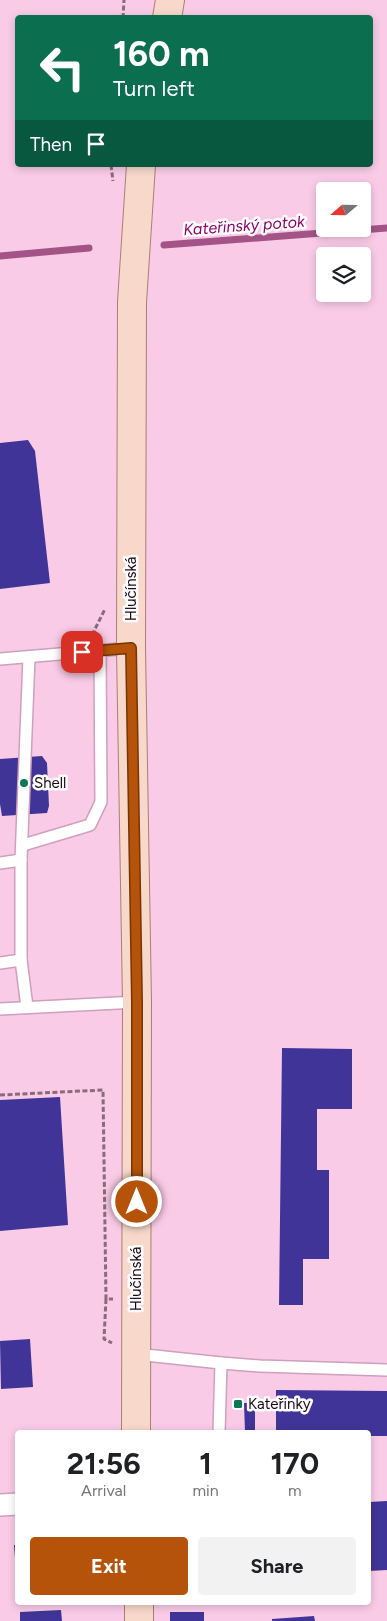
<!DOCTYPE html>
<meta charset="utf-8">
<style>
:root{--surface:#fff;--page:#f2f2f2;--text:#202124;--muted:#757577;--accent:#b45309}
body{margin:0;font-family:Figtree,sans-serif;background:var(--page);color:var(--text);height:100vh;display:flex;flex-direction:column;font-size:19px;white-space:nowrap}
*{box-sizing:border-box;margin:0}
p{font-size:16px;color:var(--muted)}
.icon{flex:none;width:28px;height:28px;fill:none;stroke:currentColor;stroke-width:2;stroke-linecap:round;stroke-linejoin:round}
.map{position:relative;flex:1;overflow:hidden}
.side{position:absolute;left:15px;top:1430px;width:356px;height:175px;display:flex;flex-direction:column;background:var(--surface);border-radius:5px;box-shadow:0 2px 8px #0003}
.side>*{flex:none}
.guide{position:absolute;left:15px;top:15px;width:358px;height:152px;border-radius:5px;box-shadow:0 2px 8px #0003;background:#0b6e4f;color:#fff;overflow:hidden}
.needle{width:32px;rotate:250deg}
.controls{position:absolute;left:316px;top:182px;display:grid;gap:10px}
.controls a{display:grid;place-items:center;width:55px;height:55px;border-radius:5px;background:var(--surface);box-shadow:0 2px 8px #0003;font-size:25px}
.pin{position:absolute;display:grid;place-items:center;width:42px;height:42px;color:#fff;margin:-21px;border-radius:10px;box-shadow:0 2px 8px #0006}
.me{position:absolute;width:55px;margin:-28px;rotate:0deg;stroke-linejoin:round;filter:drop-shadow(0 0 4px #0008)}
.turn{display:flex;align-items:center;gap:18px;height:105px;padding:0 15px;font-size:22px}
.turn .icon{width:65px;height:65px;stroke-width:2.5}
.turn b{display:block;font-size:35px;line-height:42px}
.then{display:flex;align-items:center;height:48px;padding:0 15px;background:#0003;gap:10px;font-size:19px}
.eta{display:flex;justify-content:space-evenly;align-items:center;height:85px;text-align:center}
.eta b{font-size:30px;font-weight:700;line-height:35px}
.cta{display:flex;gap:10px;margin-top:auto;padding:10px 15px}
.cta a{flex:1;height:58px;border-radius:5px;background:var(--accent);color:#fff;font-size:20px;font-weight:700;line-height:58px;text-align:center}
.cta a+a{background:var(--page);color:var(--text)}
.map>svg:first-child{display:block}
</style>
<div class="map">
<svg width="387" height="1621" viewBox="0 0 387 1621">
<rect width="100%" height="100%" fill="#facbe7"/>
<g fill="none" stroke-linecap="round" stroke-linejoin="round">
<!-- stream -->
<g stroke="#a35386" stroke-width="7">
<polyline points="164,245 387,228"/>
<polyline points="0,256 89,248"/>
</g>
</g>
<!-- building -->
<g fill="#413498">
<polygon points="28,440 35,451 50,583 0,589 0,443"/>
<polygon points="42,756 47,763 49,806 47,813 2,816 0,804 0,759"/>
<polygon points="282,1048 352,1049 352,1109 317,1109 317,1170 329,1170 329,1259 303,1259 303,1305 279,1305"/>
<polygon points="60,1097 68,1225 0,1231 0,1100"/>
<polygon points="30,1339 33,1387 1,1389 0,1341"/>
<polygon points="276,1390 387,1391 387,1436 369,1436 369,1432 276,1432"/>
<polygon points="244,1403 255,1403 255,1432 245,1432"/>
<polygon points="387,1501 387,1570 369,1571 369,1502"/>
<polygon points="14,1545 18,1545 18,1571 16,1571"/>
<polygon points="61,1610 62,1621 20,1621 20,1612"/>
<rect x="170" y="1612" width="34" height="9"/>
<polygon points="314,1616 315,1621 272,1621 272,1619"/>
</g>
<g fill="none" stroke-linecap="round" stroke-linejoin="round">
<defs>
<g id="service">
<polyline points="0,659 131,648"/>
<polyline points="23,845 90,825 101,802 100,650"/>
<polyline points="0,863 21,860"/>
<polyline points="0,963 21,960"/>
<polyline points="27,1007 21,960 21,860 29,657"/>
<polyline points="0,1009 137,1002"/>
<polyline points="136,1354 221,1363 219,1432"/>
<polyline points="221,1363 260,1366 387,1370"/>
</g>
<polyline id="minor" points="0,1505 18,1504"/>
<g id="primary">
<polyline points="167,18 170,0"/>
<polyline points="136,1432 137,1002 131,648 132,302 141,165"/>
<polyline points="139,1602 139,1621"/>
</g>
</defs>
<!-- service casing -->
<use href="#service" stroke="#cea0bb" stroke-width="14"/>
<!-- minor casing -->
<use href="#minor" stroke="#cea0bb" stroke-width="24"/>
<!-- primary casing -->
<use href="#primary" stroke="#a87f75" stroke-width="30"/>
<!-- path -->
<g stroke="#8a6a7d" stroke-width="3" stroke-dasharray="5 2.5" stroke-linecap="butt">
<polyline points="123,18 124,0"/>
<polyline points="111,165 113,181"/>
<polyline points="96,635 94,631 105,609"/>
<polyline points="0,1095 103,1090 106,1299 113,1299"/>
<polyline points="106,1299 104,1339 112,1343"/>
</g>
<!-- service -->
<use href="#service" stroke="#fff" stroke-width="11"/>
<!-- minor -->
<use href="#minor" stroke="#fff" stroke-width="21"/>
<!-- primary -->
<use href="#primary" stroke="#f8d8cb" stroke-width="28"/>
</g>
<g fill="none" stroke-linecap="round" stroke-linejoin="round">
<defs>
<polyline id="route" points="82,652 131,648 137,1002 137,1202"/>
</defs>
<!-- route casing -->
<use href="#route" stroke="#753606" stroke-width="12"/>
<!-- route -->
<use href="#route" stroke="#b45309" stroke-width="9"/>
</g>
<!-- markers -->
<g fill="#0b7953" stroke="#fcfcfc" stroke-width="2">
<circle cx="24" cy="783" r="5"/>
<rect x="233" y="1399" width="10" height="10" rx="2.5"/>
</g>
<g text-anchor="middle" stroke-width="5" stroke-linejoin="round" paint-order="stroke">
<!-- street labels -->
<g font-size="15" fill="#1a0a14" stroke="#fcfcfc">
<text transform="translate(131 589) rotate(-90)" y="5">Hlučínská</text>
<text transform="translate(136 1279) rotate(-90)" y="5">Hlučínská</text>
</g>
<!-- poi labels -->
<g font-size="15" fill="#1a0a14" stroke="#fcfcfc" text-anchor="start">
<text x="34" y="788">Shell</text>
<text x="248" y="1409">Kateřinky</text>
</g>
<!-- water labels -->
<g font-size="16" font-style="italic" fill="#8e006b" stroke="#fcfcfc">
<text transform="translate(244 225) rotate(-4)" y="6">Kateřinský potok</text>
</g>
</g>
</svg>
<div class="controls">
<a><svg class="needle" viewBox="-14 -14 28 28"><path d="M0-13l5 13h-10z" fill="#e53935"/><path d="M0 13l5-13h-10z" fill="#757577"/></svg></a>
<a><svg class="icon" aria-label="layers" viewBox="0 0 24 24"><path d="M12 4l9 5-9 5-9-5zM3 14l9 5 9-5"/></svg></a>
</div>
<div class="pin" style="left:82px;top:652px;background:#d93025"><svg class="icon" aria-label="arrive" viewBox="0 0 24 24"><path d="M6 21V4h12l-3 4 3 4H6"/></svg></div>
<svg class="me" style="left:137px;top:1202px" viewBox="-20 -20 40 40"><circle r="17" fill="#b45309" stroke="#fff" stroke-width="3"/><path d="M0-11L8 9 0 5-8 9z" fill="#fff"/></svg>
<div class="guide">
<div class="turn"><svg class="icon" aria-label="left" viewBox="0 0 24 24"><path d="M17 20v-9H6M10 6l-5 5 5 5"/></svg><div><b>160 m</b>Turn left</div></div>
<div class="then">Then<svg class="icon" aria-label="arrive" viewBox="0 0 24 24"><path d="M6 21V4h12l-3 4 3 4H6"/></svg></div>
</div>
<section class="side">
<div class="eta">
<div><b>21:56</b><p>Arrival</p></div>
<div><b>1</b><p>min</p></div>
<div><b>170</b><p>m</p></div>
</div>
<div class="cta"><a>Exit</a><a>Share</a></div>
</section>
</div>
